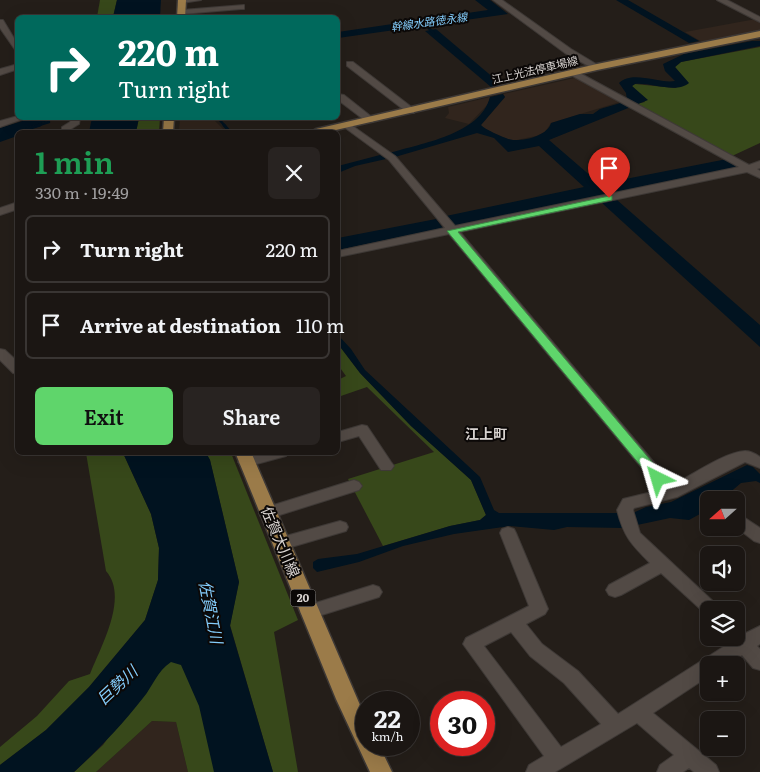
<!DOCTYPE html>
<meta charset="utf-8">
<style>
:root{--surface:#1b1613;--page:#282321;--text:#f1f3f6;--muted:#a09fa0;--line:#393533;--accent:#5fd56b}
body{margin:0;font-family:Literata,"Noto Sans JP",serif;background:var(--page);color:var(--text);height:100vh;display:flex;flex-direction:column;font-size:19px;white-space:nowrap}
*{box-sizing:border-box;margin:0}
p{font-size:16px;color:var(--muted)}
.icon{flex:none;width:28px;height:28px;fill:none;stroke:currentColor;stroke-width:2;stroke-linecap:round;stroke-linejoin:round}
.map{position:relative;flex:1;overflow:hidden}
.drawer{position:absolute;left:15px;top:130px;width:325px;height:325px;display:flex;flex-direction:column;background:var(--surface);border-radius:8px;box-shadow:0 5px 20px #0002,0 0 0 1px var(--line)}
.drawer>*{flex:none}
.banner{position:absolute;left:15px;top:15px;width:325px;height:105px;border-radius:8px;box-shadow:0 5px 20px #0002,0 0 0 1px var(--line);background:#00695c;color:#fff;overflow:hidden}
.needle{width:32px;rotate:249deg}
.fabs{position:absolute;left:700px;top:491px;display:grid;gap:10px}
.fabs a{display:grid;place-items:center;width:45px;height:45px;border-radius:8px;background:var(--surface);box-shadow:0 5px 20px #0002,0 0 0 1px var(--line);font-size:25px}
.speed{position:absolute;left:355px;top:691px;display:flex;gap:10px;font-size:25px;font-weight:700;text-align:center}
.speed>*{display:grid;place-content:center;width:65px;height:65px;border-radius:50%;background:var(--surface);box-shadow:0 5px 20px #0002,0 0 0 1px var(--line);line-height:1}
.speed small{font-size:12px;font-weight:400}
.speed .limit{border:8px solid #d22;background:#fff;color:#111}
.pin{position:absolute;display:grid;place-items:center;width:42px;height:42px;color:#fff;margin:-51px -21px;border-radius:50% 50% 50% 0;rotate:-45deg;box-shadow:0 0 5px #0007}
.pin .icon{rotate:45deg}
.me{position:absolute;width:55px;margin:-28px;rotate:320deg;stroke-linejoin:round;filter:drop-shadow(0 0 4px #0008)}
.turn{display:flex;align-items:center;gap:18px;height:105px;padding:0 20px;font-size:22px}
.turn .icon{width:65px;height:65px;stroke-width:2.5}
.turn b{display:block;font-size:35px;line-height:42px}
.round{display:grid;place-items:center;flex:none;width:52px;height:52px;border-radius:8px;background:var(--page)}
.head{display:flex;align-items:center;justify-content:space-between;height:85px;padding:0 20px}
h1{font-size:30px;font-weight:600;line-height:38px;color:#1e9e55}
.action{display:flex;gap:10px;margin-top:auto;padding:10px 20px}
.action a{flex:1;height:58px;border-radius:8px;background:var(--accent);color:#111;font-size:20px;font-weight:600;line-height:58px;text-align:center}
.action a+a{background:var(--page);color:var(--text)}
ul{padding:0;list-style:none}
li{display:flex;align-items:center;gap:15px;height:68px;margin:0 10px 8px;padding:0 10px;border:2px solid var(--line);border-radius:8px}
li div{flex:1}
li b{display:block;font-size:19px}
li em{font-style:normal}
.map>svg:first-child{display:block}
</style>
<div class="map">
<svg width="760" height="772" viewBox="0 0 760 772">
<rect width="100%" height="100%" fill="#241e19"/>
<!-- built -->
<g fill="#31251d">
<polygon points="756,19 760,21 760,31 702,42 685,32"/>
<polygon points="579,77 623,101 551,123 545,132 536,136 512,141 484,129 481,125 505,97 503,94"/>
<polygon points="490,97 488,104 469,124 445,118 449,113 448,107"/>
<polygon points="180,118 212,118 226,132 179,132"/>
<polygon points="152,721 176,722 188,772 96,772"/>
</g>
<!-- green -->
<g fill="#37481a">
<polygon points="100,0 117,0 113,17 97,17"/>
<polygon points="760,47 760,143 732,156 636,104 645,102 632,86 635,84 675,88 688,83 675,67 681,62"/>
<polygon points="139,118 160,118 159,132 136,132"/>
<polygon points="338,344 360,373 411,426 471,480 486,515 480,520 450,526 383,546 348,479 434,452 367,387 338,397 338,380 346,376 338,365"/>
<path d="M86 453H123L151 514 159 548 158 580 145 620 89 687 46 730 0 765V747L37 716 69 681 90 674C101 646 129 597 106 571Z"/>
<polygon points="206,453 231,453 298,620 274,632 298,772 273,772 230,625 239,582 210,460"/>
<polygon points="167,654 194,657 219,772 188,772 176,722 152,721 96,772 74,772 103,745"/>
</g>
<!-- water -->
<g fill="#011320">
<polygon points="117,0 161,0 160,17 113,17"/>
<polygon points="475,0 490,0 508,14 338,38 338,32 488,10"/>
<polygon points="616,0 628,0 699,41 689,43"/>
<polygon points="436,29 495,79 500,85 491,87 425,31"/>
<path d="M752 41H760V46L681 62 675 67 689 83C676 94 650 82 635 84L632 86 648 100 549 140 600 184 727 159 739 167 455 226 446 216 584 187 539 146 508 152 494 138 477 133 395 157 390 153C421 143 480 135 490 97L503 94 505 97 481 125C484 129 508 140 513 140 526 141 548 135 551 123L580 114H593L600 109 624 102 627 100 626 93 619 83C633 70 659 84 675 81L665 71 663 64 684 54Z"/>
<polygon points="32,118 57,118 20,130 26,131 18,132 17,136 0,142 0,128"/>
<polygon points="92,118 139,118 136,132 89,132"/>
<polygon points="380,155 386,159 355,166 338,173 338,166"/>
<polygon points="617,200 760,325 760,347 602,203"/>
<polygon points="436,219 443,228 338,250 338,238"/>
<polygon points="338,335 351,349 365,370 480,477 494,510 499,513 633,513 646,507 671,502 747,465 753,467 760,474 760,483 756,481 741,483 721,500 709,500 709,509 689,520 670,518 623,528 567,527 554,530 510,526 454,534 403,546 359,562 317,572 313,568 313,562 318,559 357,554 450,526 480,520 486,515 471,480 411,426 360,373 338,344"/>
<path d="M123 453H206L210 460 239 582 230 626 273 772H214L199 706 181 665 171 662C157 671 153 686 143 698 122 725 99 749 74 772H0V765L46 730 89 687 145 620 158 580 159 548 151 514Z"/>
</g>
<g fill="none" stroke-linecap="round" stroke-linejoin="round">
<!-- stream-far1 -->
<g stroke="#011320" stroke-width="2.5">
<polyline points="423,23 434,33"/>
<polyline points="218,118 225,126"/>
<polyline points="36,126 49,122"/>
</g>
<!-- stream -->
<g stroke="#011320" stroke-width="3">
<polyline points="224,125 230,132"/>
<polyline points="18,132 40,125"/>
</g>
<defs>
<g id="minor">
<polygon points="179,0 201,0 182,3"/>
<polygon points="493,0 502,0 571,49 601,67 594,69 565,53"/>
<polygon points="717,0 727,0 760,17 760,22"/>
<polygon points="244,5 244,9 241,9 182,14 178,12 182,10"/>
<polygon points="0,20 3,20 18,45 18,54 0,28"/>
<polygon points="347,62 353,62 414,109 414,113 408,113 347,66"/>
<polygon points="18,64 18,69 0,75 0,69"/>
<path d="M574 70 749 165 760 161V168L757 169 760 171V178L747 172 460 232 673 485C692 475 725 452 745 451 750 451 756 454 760 457V468L745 462 677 497 634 508 633 510 640 533 717 605 720 610H709V617L661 573 621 595 615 597 609 595 606 590 609 585 650 563C631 544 624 537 617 510L623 499 660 490 449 234 338 257V251L445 228 389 160 344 127 342 125 347 122 395 156 455 226 739 167 571 75 570 73Z"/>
<polygon points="338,94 344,95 373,118 373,122 367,122 338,100"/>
<polygon points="18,116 26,118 0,127 0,121"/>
<polygon points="72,118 80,118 79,124 71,129 70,132 62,132 62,127 70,122"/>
<polygon points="18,202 18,209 0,215 0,208"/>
<polygon points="0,349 5,350 18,362 18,374 13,373 0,360"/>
<polygon points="362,425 367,426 391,462 394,466 391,470 381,470 359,436 338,442 338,432"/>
<polygon points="261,452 288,452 286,456 246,467 241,466 238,462 241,458"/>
<polygon points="354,480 359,482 362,486 359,490 267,519 261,517 259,513 261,509"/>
<polygon points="736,512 760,528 760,543 754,541 736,527"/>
<polygon points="340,521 346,523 348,527 346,531 281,550 275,549 273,544 275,539"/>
<path d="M508 527 514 529 516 533 548 609 545 614 526 624 542 644 578 671 618 714 731 642 728 638H736V627L746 633 760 626V644L757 646 760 649V670L753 668 742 655 727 665H709V676L653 713 716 765 719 772H694L689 768 683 772H657L660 765 674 755 637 723 555 772H526L529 765 544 756 463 644 466 638 529 606 500 533 502 529ZM511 632 530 656 564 683 601 724 561 747 484 646Z"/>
<polygon points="373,585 379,587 382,592 379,597 309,619 303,617 300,612 303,607"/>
</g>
<g id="major">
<polygon points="178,0 186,0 185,18 177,18"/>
<polygon points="760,31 760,37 597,70 327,132 311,132 316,129 597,64"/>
<polygon points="164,118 174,118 173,132 163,132"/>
<polygon points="235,452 251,452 366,719 366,745 379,745 392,772 370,772 336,699"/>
</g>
</defs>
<!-- minor casing -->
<use href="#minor" stroke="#3e3936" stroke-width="2"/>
<!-- major casing -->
<use href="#major" stroke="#3e3936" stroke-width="3"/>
<!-- minor -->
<use href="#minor" fill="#524a45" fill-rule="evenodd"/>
<!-- major -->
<use href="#major" fill="#9b7b49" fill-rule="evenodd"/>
</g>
<!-- route -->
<polygon fill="#5fd56b" stroke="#3e8a46" points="609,196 612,196 612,200 458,232 663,475 665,479 663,482 654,482 447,231"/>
<g text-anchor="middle" stroke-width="4" stroke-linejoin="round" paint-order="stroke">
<!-- far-water labels -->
<g font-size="11" font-style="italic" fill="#83ccfb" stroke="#0b0807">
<text transform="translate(429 22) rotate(-8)" y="4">幹線水路徳永線</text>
</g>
<!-- far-street labels -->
<g font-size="11" fill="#d8d3d0" stroke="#0b0807">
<text transform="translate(535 70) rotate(-13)" y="4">江上光法停車場線</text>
</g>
<!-- shield labels -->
<rect fill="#0b0807" stroke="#9a9694" stroke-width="1" x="290.5" y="589.5" width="25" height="17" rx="4"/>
<g font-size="11" font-weight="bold" fill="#d8d3d0">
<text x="303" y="602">20</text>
</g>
<!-- neighbourhood labels -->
<g font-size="14" font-weight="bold" fill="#d8d3d0" stroke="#0b0807">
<text x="486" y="439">江上町</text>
</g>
<!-- near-street labels -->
<g font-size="15" fill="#d8d3d0" stroke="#0b0807">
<text transform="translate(280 542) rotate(67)" y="5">佐賀大川線</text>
</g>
<!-- near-water labels -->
<g font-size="16" font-style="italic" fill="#83ccfb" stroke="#0b0807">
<text transform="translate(211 612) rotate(79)" y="6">佐賀江川</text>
<text transform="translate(117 685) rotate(-43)" y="6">巨勢川</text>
</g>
</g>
</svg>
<div class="fabs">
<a><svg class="needle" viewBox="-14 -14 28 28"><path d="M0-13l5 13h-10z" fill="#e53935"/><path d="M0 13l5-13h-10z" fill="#a09fa0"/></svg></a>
<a><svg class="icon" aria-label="sound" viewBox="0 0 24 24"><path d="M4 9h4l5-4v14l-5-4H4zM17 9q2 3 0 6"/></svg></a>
<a><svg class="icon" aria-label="layers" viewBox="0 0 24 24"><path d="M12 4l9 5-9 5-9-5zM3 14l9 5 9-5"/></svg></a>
<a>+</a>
<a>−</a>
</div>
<div class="speed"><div>22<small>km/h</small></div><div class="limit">30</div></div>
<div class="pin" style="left:609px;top:198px;background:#d93025"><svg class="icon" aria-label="arrive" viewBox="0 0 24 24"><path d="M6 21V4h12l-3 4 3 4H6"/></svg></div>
<svg class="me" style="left:658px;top:479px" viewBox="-20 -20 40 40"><path d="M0-17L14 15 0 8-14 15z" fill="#5fd56b" stroke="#fff" stroke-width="4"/></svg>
<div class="banner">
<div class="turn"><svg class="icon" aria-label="right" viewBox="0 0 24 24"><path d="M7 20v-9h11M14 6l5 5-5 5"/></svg><div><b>220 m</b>Turn right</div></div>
</div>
<section class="drawer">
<div class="head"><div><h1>1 min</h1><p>330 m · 19:49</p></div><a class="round"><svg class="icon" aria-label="close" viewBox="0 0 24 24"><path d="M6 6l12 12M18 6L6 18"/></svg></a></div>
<ul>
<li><svg class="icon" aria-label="right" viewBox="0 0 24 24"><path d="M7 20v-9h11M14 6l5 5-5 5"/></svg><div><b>Turn right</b></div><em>220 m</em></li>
<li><svg class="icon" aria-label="arrive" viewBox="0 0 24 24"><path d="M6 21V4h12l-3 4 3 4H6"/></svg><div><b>Arrive at destination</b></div><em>110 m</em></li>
</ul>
<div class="action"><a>Exit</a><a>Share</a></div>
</section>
</div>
